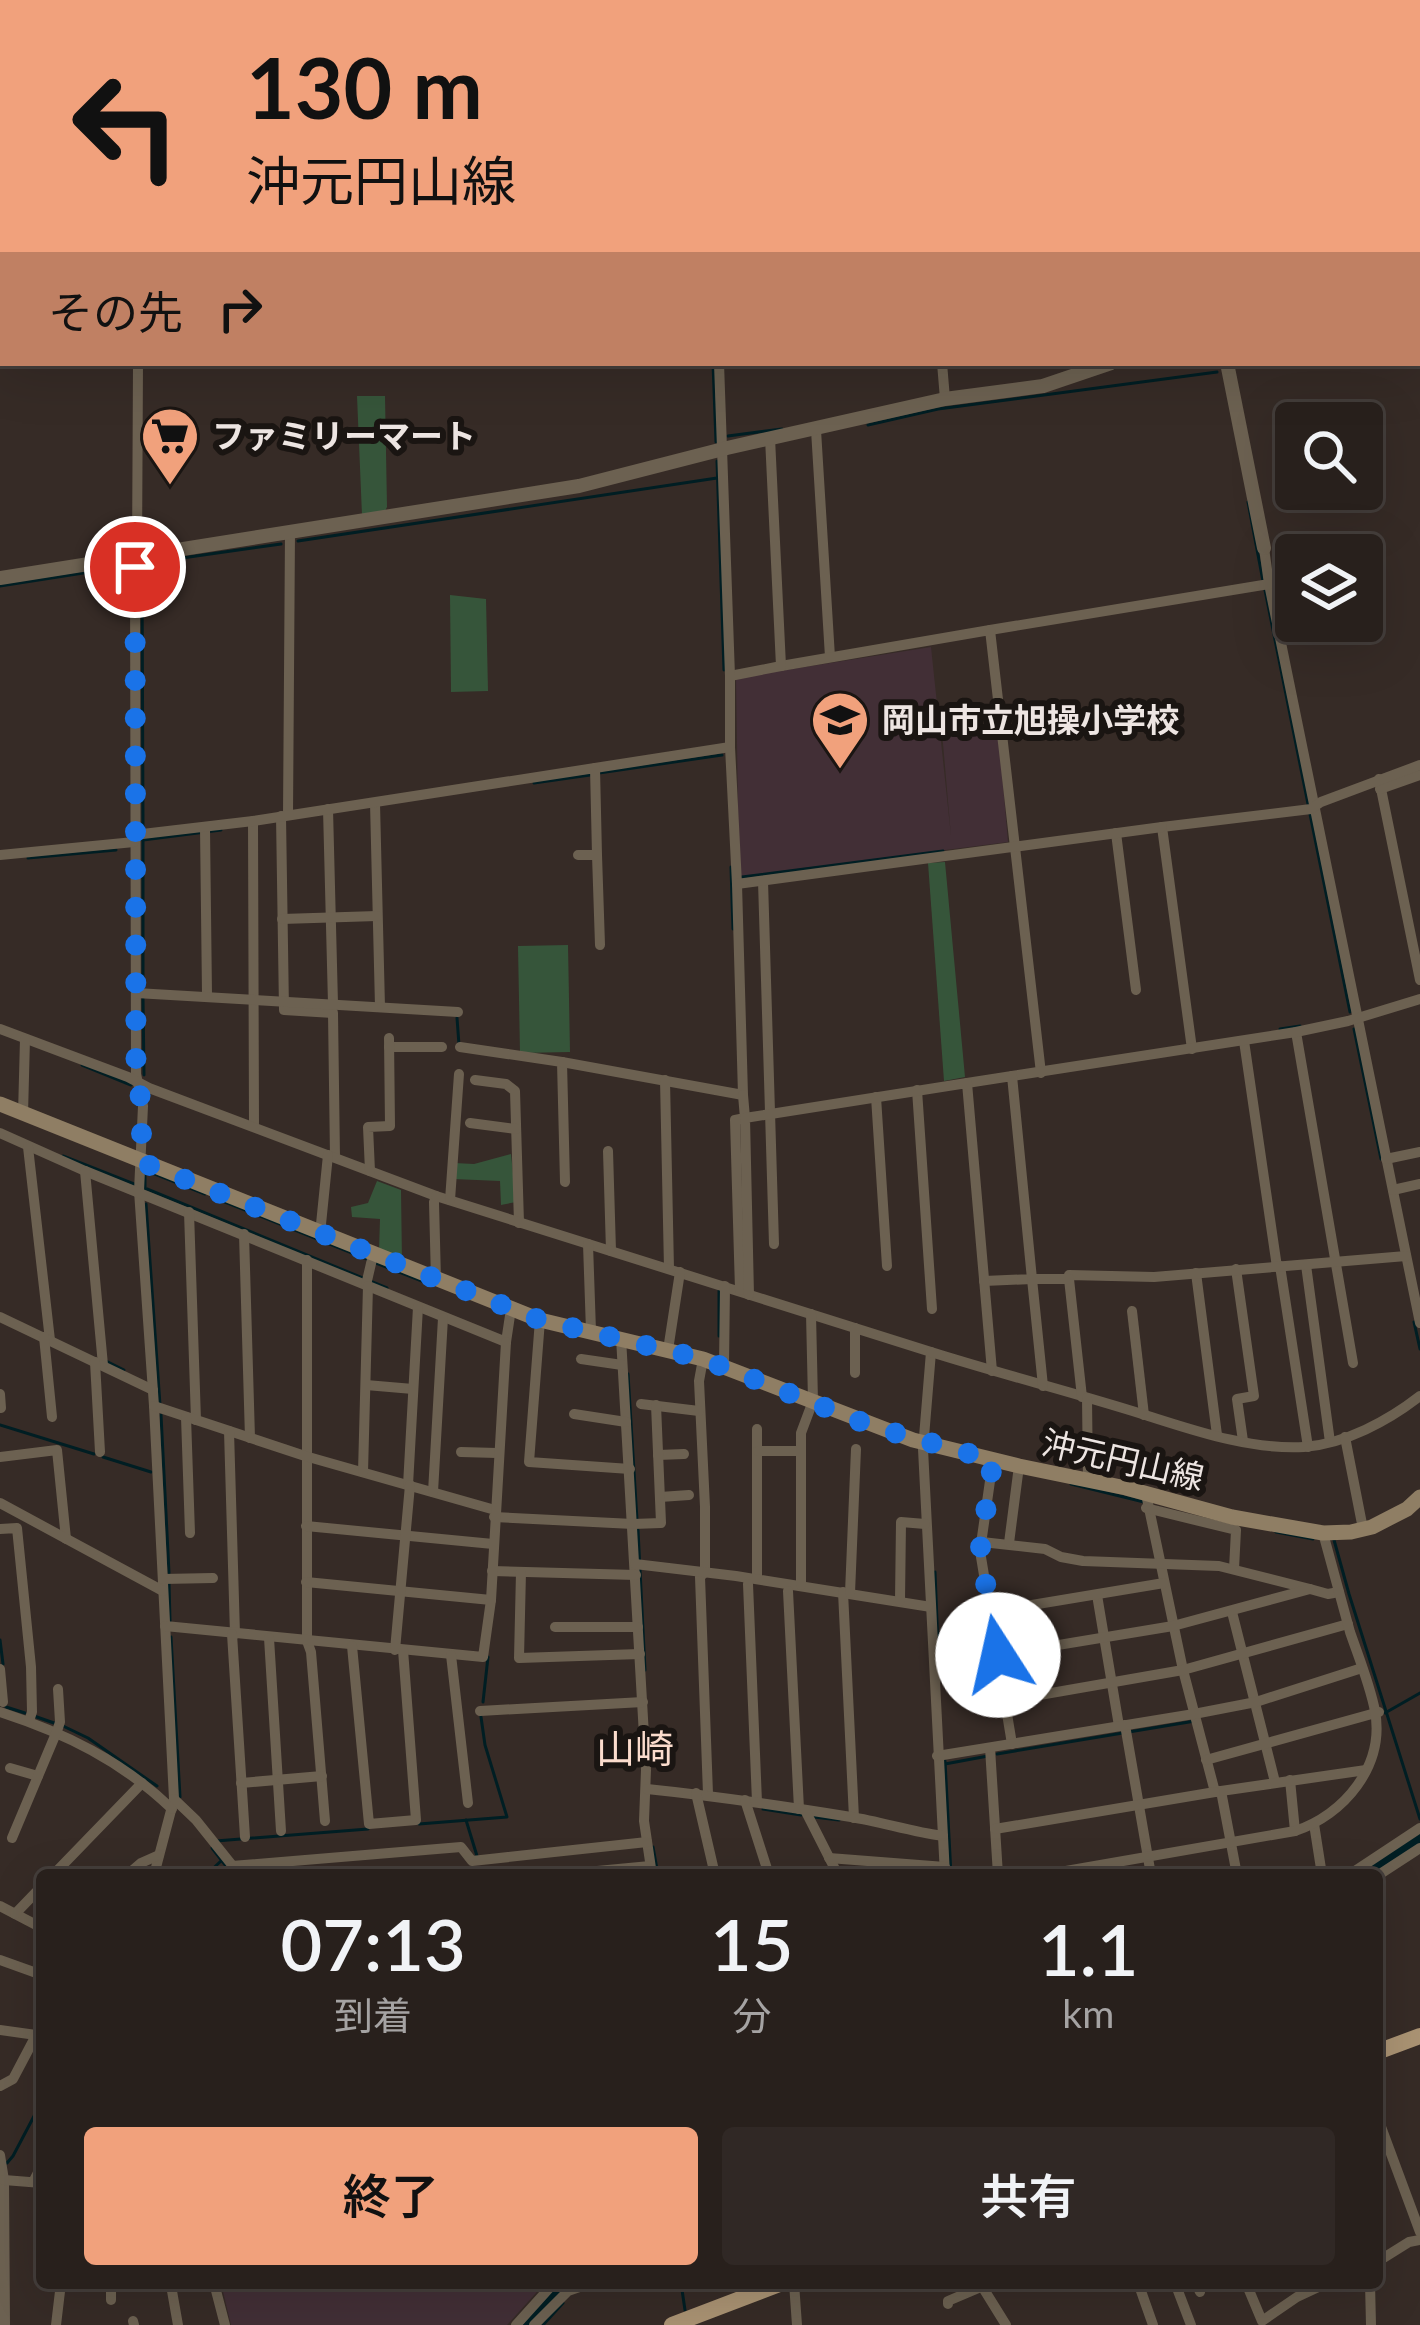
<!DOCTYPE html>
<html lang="ja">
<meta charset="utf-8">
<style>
:root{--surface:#28201c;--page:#302825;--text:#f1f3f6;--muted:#a5a3a3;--line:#443e3b;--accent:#f1a17c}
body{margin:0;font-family:Lato,"Noto Sans JP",sans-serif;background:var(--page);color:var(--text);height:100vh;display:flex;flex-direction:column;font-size:45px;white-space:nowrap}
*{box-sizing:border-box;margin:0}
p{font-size:39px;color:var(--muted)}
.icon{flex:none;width:66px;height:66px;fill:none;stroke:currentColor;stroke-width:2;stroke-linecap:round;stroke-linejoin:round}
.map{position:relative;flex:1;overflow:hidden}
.sheet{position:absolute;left:36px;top:1869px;width:1347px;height:420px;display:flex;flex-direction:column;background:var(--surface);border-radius:12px;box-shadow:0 12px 48px #0002,0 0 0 3px var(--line)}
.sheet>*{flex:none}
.top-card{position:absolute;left:0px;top:0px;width:1422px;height:366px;box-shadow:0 12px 48px #0002,0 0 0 3px var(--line);background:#f1a17c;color:#111;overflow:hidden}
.buttons{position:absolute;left:1275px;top:402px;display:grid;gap:24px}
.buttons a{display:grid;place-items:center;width:108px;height:108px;border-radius:12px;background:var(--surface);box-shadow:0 12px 48px #0002,0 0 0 3px var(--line);font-size:60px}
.pin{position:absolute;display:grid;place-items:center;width:102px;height:102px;color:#fff;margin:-51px;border:6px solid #fff;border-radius:50%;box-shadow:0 3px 12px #0007}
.me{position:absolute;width:132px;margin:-66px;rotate:350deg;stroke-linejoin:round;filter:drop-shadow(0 0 9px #0008)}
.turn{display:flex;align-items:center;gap:42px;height:252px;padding:0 48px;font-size:54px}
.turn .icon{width:156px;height:156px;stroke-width:2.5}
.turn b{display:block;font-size:84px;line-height:102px}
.then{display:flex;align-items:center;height:114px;padding:0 48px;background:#0003;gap:24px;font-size:45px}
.eta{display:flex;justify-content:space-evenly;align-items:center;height:204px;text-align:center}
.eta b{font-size:72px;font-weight:600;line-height:84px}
.button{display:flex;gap:24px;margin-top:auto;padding:24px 48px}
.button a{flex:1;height:138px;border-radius:12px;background:var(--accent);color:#111;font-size:48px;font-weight:600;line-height:138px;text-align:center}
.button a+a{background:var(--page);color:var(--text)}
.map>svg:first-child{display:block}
</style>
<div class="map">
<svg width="1420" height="2325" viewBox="0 0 1420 2325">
<rect width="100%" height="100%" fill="#362b26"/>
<!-- built -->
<polygon fill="#44332b" points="259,0 924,0 906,3 259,3"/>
<!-- education -->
<g fill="#422f36">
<polygon points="931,647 951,836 942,732 998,727 1008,842 743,876 739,874 736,678"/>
<polygon points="221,2283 545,2283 507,2325 231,2325"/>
</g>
<!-- green -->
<g fill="#36553a">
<polygon points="357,396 385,396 387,507 385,511 362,515"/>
<polygon points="450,595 486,599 488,691 451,692"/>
<polygon points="945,862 965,1077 944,1081 928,863"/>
<polygon points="568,945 570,1052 520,1053 518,946"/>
<polygon points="511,1154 516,1202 501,1205 500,1181 453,1179 454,1163 474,1164"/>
<polygon points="377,1181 401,1190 402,1262 379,1251 380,1219 352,1217 351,1207 368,1203"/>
</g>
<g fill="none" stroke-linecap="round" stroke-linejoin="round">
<!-- stream -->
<g stroke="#001e23" stroke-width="3">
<polyline points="359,0 359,3"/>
<polyline points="1145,0 1145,3"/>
<polyline points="713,363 716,442"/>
<polyline points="868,425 938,409 1217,372"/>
<polyline points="728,436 782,429"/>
<polyline points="717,461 724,670"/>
<polyline points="1248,502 1263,581"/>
<polyline points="298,541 717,478"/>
<polyline points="182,558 281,544"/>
<polyline points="142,569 143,827"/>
<polyline points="0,586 128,566"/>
<polyline points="1265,590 1308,804"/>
<polyline points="599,773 722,755"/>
<polyline points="534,783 590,775"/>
<polyline points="1310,814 1350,1012"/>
<polyline points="143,840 221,830"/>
<polyline points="28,858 116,850"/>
<polyline points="731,867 733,929"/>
<polyline points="742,877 943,851"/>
<polyline points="143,989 143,837"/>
<polyline points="143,999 144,1075"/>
<polyline points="457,1018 459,1045"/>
<polyline points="1280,1029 1300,1026"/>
<polyline points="1354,1029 1381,1159"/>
<polyline points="82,1065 131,1085"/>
<polyline points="63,1156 134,1184"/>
<polyline points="147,1189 387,1288"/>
<polyline points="145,1190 145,1170 205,1194"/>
<polyline points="225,1202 367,1259"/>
<polyline points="146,1204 160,1405"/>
<polyline points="376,1263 422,1281"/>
<polyline points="719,1291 719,1336"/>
<polyline points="1414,1322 1420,1349"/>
<polyline points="106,1361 124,1370"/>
<polyline points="628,1374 637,1520"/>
<polyline points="161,1415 169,1573"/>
<polyline points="0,1425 94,1454"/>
<polyline points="103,1457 151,1472"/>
<polyline points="1071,1484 1144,1502"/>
<polyline points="638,1530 645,1670"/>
<polyline points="1276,1532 1313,1539"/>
<polyline points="1334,1540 1349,1594 1420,1819"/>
<polyline points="935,1572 938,1646"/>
<polyline points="169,1583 170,1621"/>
<polyline points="171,1637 180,1797"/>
<polyline points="0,1640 3,1664"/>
<polyline points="483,1702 488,1657"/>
<polyline points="6,1707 25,1713"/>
<polyline points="1385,1713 1420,1693"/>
<polyline points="34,1716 54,1723"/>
<polyline points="63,1726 88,1738 157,1786"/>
<polyline points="997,1754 1195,1721"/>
<polyline points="945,1761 951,1875"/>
<polyline points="945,1764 988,1756"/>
<polyline points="763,1809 801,1815"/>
<polyline points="814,1817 839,1820"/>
<polyline points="466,1820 477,1856"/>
<polyline points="419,1824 507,1817 485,1745 481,1717"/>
<polyline points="216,1841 368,1829"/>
<polyline points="653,1847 658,1875"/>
<polyline points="212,1848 233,1875"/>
<polyline points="206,1875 221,1861"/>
<polyline points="7,2163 13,2156 42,2101"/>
<polyline points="681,2283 685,2310"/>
<polyline points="543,2325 563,2303"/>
</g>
<!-- river -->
<g stroke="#001e23" stroke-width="18">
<polyline points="1367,1875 1420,1838"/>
<polyline points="526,2325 559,2288 569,2283"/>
</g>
<!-- minor -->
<g stroke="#6c6151" stroke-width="10">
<polyline points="138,0 138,3"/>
<polyline points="255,0 255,3"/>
<polyline points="925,3 943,0"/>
<polyline points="1419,41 1420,41"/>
<polyline points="0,42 3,41"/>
<polyline points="0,314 3,314"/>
<polyline points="138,363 137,556 135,571 136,1074 143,1106 139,1191 154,1406 174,1799 154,1875"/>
<polyline points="942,363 945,399"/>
<polyline points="816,430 830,657"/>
<polyline points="1269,584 1420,1323"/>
<polyline points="990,630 1269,584 1264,548"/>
<polyline points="781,666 990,630 1041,1073"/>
<polyline points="730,676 781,666 770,438"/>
<polyline points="730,747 737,884"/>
<polyline points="595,768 730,747 730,676 719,363"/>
<polyline points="1379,779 1420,980"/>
<polyline points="1380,789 1420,775"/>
<polyline points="375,803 380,1007"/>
<polyline points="328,809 333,1004"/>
<polyline points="288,815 290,532"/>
<polyline points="281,816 284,1010 333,1013 335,1157"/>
<polyline points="253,821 254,1126"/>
<polyline points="205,828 207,995"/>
<polyline points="1116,833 1136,990"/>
<polyline points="134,835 253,821 595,768 597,855"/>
<polyline points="0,855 134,842"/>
<polyline points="578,855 597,855 600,945"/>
<polyline points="763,881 774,1244"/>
<polyline points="282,919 377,916"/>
<polyline points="136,993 458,1012"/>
<polyline points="0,1029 128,1077 149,1088 436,1196 434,1202 436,1280"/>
<polyline points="1296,1032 1353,1363"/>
<polyline points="1244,1041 1277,1267"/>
<polyline points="389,1047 442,1047"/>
<polyline points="460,1047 562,1062 565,1182"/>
<polyline points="1192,1049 1162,827 1311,809 1321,802 1420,765"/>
<polyline points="562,1062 743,1095 737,884 1162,827"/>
<polyline points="1012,1076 1296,1032 1348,1021 1420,999"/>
<polyline points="475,1080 506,1084 515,1091 519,1223"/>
<polyline points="665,1080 669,1269"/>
<polyline points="967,1083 1012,1076 1032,1279 984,1281"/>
<polyline points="917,1090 932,1309"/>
<polyline points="876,1097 887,1266"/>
<polyline points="23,1114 25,1039"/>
<polyline points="470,1123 516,1129"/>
<polyline points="0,1133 85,1171 506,1342 511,1309"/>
<polyline points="28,1147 50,1340"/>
<polyline points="608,1151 611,1251"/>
<polyline points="1386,1159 1420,1152"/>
<polyline points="85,1171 103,1365"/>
<polyline points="370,1171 368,1127 390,1126 389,1038"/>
<polyline points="1393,1190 1420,1184"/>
<polyline points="436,1196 931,1352 923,1449 945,1875"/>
<polyline points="450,1200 459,1074"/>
<polyline points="189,1212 196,1420"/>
<polyline points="244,1234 250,1438"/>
<polyline points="320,1234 328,1155"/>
<polyline points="588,1244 591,1331"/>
<polyline points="307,1260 307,1641 311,1652 325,1821"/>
<polyline points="1306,1265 1330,1442"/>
<polyline points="1280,1266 1308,1447"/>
<polyline points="1236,1269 1254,1396 1237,1399 1243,1441"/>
<polyline points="1196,1273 1217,1435"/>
<polyline points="1069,1279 1069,1275 1154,1277 1406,1256"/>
<polyline points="366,1285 373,1255"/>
<polyline points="740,1290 735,1120 745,1118 743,1095"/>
<polyline points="749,1295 745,1118 967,1083 992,1371"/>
<polyline points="1132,1311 1144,1415"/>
<polyline points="0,1317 153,1390"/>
<polyline points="540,1320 529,1462 630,1469"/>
<polyline points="855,1328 855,1373"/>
<polyline points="44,1337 52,1417"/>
<polyline points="621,1338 646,1770 644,1821 652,1875"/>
<polyline points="668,1350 680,1272"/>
<path d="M931 1352C1001 1374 1072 1392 1142 1414 1193 1430 1249 1450 1304 1447 1345 1444 1388 1421 1420 1396"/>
<polyline points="581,1359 622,1365"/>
<polyline points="703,1359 699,1381 705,1507 705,1572 700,1577 708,1794"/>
<polyline points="95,1362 100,1452"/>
<polyline points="724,1366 725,1286"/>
<polyline points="366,1385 413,1389"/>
<polyline points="1043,1386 1032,1279 1069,1279 1082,1397"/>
<polyline points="0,1394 1,1408"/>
<polyline points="1087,1398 1088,1482"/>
<polyline points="641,1404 699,1411"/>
<polyline points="154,1406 305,1456 495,1510"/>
<polyline points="574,1414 626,1422"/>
<polyline points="186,1417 190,1533"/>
<polyline points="757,1429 757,1579"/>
<polyline points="229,1431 235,1634"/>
<polyline points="1345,1437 1363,1529"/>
<polyline points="758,1451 801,1451"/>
<polyline points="461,1452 497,1453"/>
<polyline points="658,1455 684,1454"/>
<polyline points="0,1457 57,1450 66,1539"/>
<polyline points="993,1460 980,1551 1012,1744"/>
<polyline points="363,1472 368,1286"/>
<polyline points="408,1485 418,1307"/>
<polyline points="433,1492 443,1318"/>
<polyline points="1146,1494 1183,1670 1215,1792 1221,1791 1237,1875"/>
<polyline points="660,1497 689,1495"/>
<polyline points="0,1503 163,1591"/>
<polyline points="1146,1508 1236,1530 1234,1569"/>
<polyline points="494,1517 633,1524 661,1523 656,1405"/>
<polyline points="306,1526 493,1544"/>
<polyline points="0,1529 17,1528 31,1667 32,1712 29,1721"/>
<polyline points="982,1542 1045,1549 1061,1557 1083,1561 1219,1566 1310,1589"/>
<polyline points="1009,1543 1019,1466"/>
<polyline points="635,1564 736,1576 931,1607"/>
<polyline points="492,1571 636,1575"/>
<polyline points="521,1572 519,1658 640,1654"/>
<polyline points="163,1579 213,1578"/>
<polyline points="306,1582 491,1600"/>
<polyline points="748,1584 757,1802"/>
<polyline points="801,1585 801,1433 813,1401 811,1314"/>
<polyline points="788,1591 799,1809"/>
<polyline points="843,1592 854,1818"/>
<polyline points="850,1593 856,1449"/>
<polyline points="1097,1595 1119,1726"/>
<polyline points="900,1601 901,1522 925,1524"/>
<polyline points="990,1612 1164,1583"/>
<polyline points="1232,1612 1275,1782"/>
<polyline points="165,1626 483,1657 491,1600 506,1342"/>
<polyline points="555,1627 638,1627"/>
<polyline points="232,1634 245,1837"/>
<polyline points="269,1638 281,1831"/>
<polyline points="352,1646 369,1824 416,1820 403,1650"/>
<polyline points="395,1650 410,1485"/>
<polyline points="451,1655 468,1803"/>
<polyline points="998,1655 1173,1626 1310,1589 1328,1594 1339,1592"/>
<polyline points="0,1669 3,1702"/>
<polyline points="1005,1701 1183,1670 1348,1624"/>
<polyline points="480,1711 643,1702"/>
<path d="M0 1712C65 1733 122 1761 172 1809"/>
<polyline points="1125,1725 1151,1875"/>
<polyline points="990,1748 998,1875"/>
<polyline points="937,1756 1194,1714 1256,1702 1362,1668"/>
<polyline points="1206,1760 1379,1712"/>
<polyline points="10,1768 38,1776"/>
<polyline points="1290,1780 1295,1831"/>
<polyline points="241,1783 322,1776"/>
<path d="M647 1789C715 1796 783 1806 851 1817 882 1822 912 1832 943 1836"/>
<polyline points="1221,1791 1366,1770"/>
<polyline points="696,1793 715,1875"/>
<polyline points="174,1799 196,1820 240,1875"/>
<polyline points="745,1800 769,1875"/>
<polyline points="805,1810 838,1875"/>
<polyline points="1314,1824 1322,1875"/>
<polyline points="995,1829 1215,1792"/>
<polyline points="12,1838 57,1731 60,1722 58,1689"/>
<polyline points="829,1858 945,1867"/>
<polyline points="232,1866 461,1847 472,1861 647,1842"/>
<polyline points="53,1875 142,1783"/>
<polyline points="127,1875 141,1863 159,1855"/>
<polyline points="433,1875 436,1875"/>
<polyline points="555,1875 650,1866"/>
<path d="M1043 1875 1295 1831C1344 1815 1385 1766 1375 1711 1370 1685 1359 1658 1350 1632 1341 1599 1332 1566 1323 1533"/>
<polyline points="1349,1875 1420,1828"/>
<polyline points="1377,1876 1420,1848"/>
<polyline points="0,1906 42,1928"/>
<polyline points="15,1914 42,1886"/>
<polyline points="0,1960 42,1975"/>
<polyline points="0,2030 36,2035"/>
<polyline points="0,2086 13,2079 42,2024"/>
<polyline points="1377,2116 1420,2232"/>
<polyline points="0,2155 4,2180 5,2325"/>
<polyline points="4,2180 42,2183"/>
<polyline points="33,2182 42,2165"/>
<polyline points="1377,2262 1409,2242 1420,2240"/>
<polyline points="111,2283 111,2300"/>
<polyline points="214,2283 225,2325"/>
<polyline points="794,2283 797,2325"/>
<polyline points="980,2283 1006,2325"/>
<polyline points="1175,2283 1191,2325"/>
<polyline points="1196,2283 1200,2292"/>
<polyline points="1246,2283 1262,2321 1297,2297 1327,2283"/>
<polyline points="1370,2283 1371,2325"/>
<polyline points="172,2291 178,2325"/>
<polyline points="1141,2291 1153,2325"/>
<polyline points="948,2304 948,2301 981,2287"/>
<polyline points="133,2321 134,2325"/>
<polyline points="56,2325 61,2283"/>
<polyline points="516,2325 554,2283"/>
<polyline points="534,2325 568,2291 591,2283"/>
</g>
<!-- tertiary -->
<g stroke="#6c6151" stroke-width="14">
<polyline points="1154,0 1154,3"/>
<polyline points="1419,280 1420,280"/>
<polyline points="1227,363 1264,548"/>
<polyline points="0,578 579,486 727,448 945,399 1043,386 1111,363"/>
</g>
<!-- secondary -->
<polyline stroke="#8f7e64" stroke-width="15" points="0,1104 540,1320 703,1359 913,1440 1019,1466 1126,1488 1232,1517 1323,1533 1351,1532 1372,1527 1407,1509 1420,1497"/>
<!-- primary -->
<g stroke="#aa9373" stroke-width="16">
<polyline points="1377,2052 1420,2036"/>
<polyline points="672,2325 782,2283"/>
</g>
</g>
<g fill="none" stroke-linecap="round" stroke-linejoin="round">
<!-- route -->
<polyline stroke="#1a73e8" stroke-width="21" stroke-dasharray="0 37.8" points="135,567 136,1074 142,1106 141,1162 540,1320 703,1359 874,1427 993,1460 980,1551 998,1655"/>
</g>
<!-- icons -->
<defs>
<symbol id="supermarket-pin" viewBox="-11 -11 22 30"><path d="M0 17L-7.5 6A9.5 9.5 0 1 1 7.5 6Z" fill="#f1a17c" stroke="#1a1512"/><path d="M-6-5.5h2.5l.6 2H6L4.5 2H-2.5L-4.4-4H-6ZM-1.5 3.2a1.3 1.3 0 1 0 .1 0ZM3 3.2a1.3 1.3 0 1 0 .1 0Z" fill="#111"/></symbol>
<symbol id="school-pin" viewBox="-11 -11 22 30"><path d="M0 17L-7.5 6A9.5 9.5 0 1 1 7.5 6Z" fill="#f1a17c" stroke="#1a1512"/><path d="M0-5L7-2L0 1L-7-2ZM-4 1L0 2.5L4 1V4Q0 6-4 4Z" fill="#111"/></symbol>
</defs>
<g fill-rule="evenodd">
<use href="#supermarket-pin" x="137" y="403" width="66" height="90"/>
<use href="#school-pin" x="807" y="687" width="66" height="90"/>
</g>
<g text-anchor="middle" stroke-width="12" stroke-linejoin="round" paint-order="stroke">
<!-- poi labels -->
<g font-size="33" font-weight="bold" fill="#ede5e2" stroke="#1a1512" text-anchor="start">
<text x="212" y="448">ファミリーマート</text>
<text x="882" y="732">岡山市立旭操小学校</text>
</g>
<!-- street labels -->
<g font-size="33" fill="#ede5e2" stroke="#1a1512">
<text transform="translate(1123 1460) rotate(13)" y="12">沖元円山線</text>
</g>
<!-- quarter labels -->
<g font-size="39" fill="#fbdccd" stroke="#1a1512">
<text x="635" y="1763">山崎</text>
</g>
</g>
</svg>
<div class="buttons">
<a><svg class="icon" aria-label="search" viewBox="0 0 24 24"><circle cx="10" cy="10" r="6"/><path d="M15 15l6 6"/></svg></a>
<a><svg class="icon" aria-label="layers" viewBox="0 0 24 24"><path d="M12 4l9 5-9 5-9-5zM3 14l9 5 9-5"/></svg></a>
</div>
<div class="pin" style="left:135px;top:567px;background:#d93025"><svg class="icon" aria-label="arrive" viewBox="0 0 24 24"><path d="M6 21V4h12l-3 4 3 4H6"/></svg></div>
<svg class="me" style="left:998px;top:1655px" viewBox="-20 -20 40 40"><circle r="19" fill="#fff"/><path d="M0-13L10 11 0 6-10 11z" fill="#1a73e8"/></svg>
<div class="top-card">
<div class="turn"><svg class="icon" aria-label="left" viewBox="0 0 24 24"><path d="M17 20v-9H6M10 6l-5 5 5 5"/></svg><div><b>130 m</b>沖元円山線</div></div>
<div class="then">その先<svg class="icon" aria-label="right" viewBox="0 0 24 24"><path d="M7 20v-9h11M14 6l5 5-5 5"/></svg></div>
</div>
<section class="sheet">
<div class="eta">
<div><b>07:13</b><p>到着</p></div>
<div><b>15</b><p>分</p></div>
<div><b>1.1</b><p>km</p></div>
</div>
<div class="button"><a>終了</a><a>共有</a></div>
</section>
</div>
